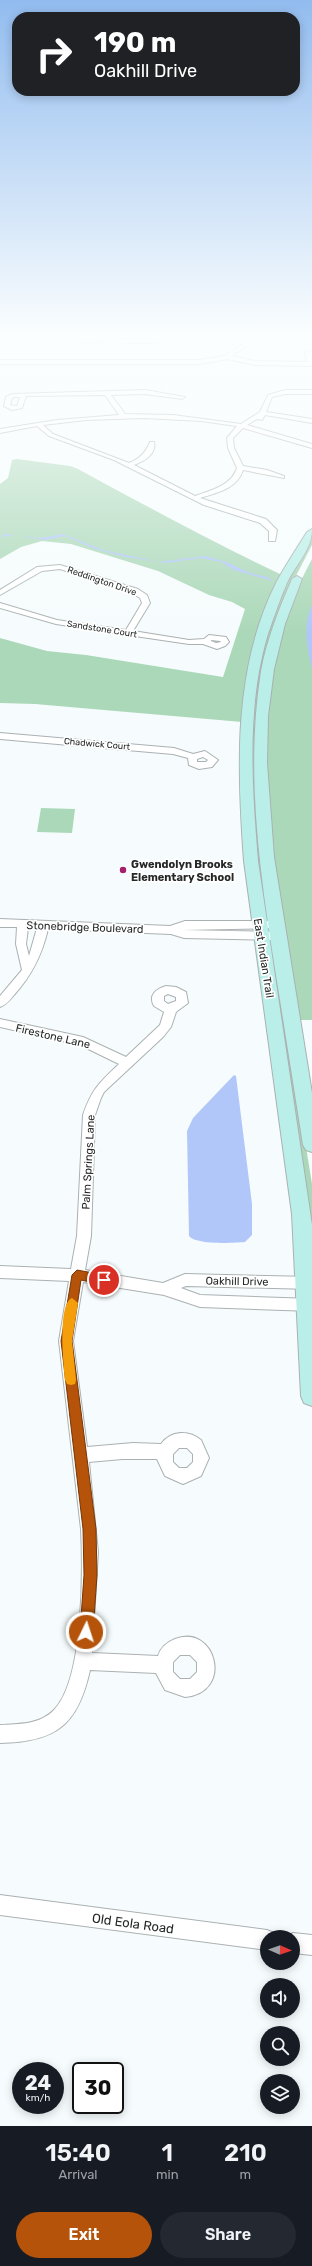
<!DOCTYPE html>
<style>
:root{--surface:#171b24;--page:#242831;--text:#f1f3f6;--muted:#9ea1a6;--accent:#b45309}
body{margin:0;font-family:Rubik,sans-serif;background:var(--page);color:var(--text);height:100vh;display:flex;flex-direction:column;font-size:15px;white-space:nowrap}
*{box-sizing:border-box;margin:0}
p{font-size:13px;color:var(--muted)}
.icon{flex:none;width:22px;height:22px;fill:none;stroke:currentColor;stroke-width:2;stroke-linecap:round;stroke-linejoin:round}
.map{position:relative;height:2126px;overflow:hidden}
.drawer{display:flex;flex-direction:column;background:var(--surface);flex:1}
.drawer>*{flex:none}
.banner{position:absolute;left:12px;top:12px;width:288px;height:84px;border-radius:16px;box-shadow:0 2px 10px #0003;background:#202124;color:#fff;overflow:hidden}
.needle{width:26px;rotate:92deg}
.buttons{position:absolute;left:260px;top:1930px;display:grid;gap:8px}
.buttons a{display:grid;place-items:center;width:40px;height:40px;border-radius:50%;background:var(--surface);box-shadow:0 2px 10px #0003;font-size:20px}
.speed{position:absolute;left:12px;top:2062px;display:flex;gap:8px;font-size:20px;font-weight:700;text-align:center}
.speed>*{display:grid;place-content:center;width:52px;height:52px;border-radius:50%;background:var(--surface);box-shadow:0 2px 10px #0003;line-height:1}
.speed small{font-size:10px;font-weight:400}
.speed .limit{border:2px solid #111;border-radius:6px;background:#fff;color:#111}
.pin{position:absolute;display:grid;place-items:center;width:34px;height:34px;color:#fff;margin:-17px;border:2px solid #fff;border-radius:50%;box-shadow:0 1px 4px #0007}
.me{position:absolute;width:44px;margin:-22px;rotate:4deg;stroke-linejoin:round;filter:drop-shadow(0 0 3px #0008)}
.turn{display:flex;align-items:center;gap:14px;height:84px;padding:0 16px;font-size:18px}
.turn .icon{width:52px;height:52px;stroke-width:2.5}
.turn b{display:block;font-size:28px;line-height:34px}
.eta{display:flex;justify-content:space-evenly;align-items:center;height:68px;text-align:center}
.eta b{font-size:24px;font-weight:600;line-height:28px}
.primary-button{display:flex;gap:8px;margin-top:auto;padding:8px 16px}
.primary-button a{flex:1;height:46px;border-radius:24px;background:var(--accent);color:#fff;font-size:16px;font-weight:600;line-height:46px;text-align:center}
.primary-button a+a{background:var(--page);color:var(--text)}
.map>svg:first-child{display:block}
</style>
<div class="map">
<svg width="312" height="2126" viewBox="0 0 312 2126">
<rect width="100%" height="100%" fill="#f6fcfd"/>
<!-- green -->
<g fill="#abd8b8">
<path d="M17 459 70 466 78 469C146 506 213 542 282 575L242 722 35 704 0 703V638L47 651 86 655 223 677 245 609 232 602 209 595 158 571 71 544 42 541 21 547 0 559V484L8 478 12 460Z"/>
<path d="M312 538V545L285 597 266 657 267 916 266 917C253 872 251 822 252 775 252 751 251 726 253 702 259 645 280 586 312 538Z"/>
<path d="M312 559V1020H298C280 912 257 801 269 691 273 646 290 600 312 559Z"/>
<polygon points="41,808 75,809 72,833 37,832"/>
<polygon points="274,976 287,1030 312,1184 312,1266"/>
</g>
<!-- water -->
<g fill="#b1c7f9">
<polygon points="5,534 40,538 63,534 103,550 159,562 205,556 226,562 250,573 268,577 273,581 234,570 221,562 201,558 165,563 126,557 95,549 65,536 44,540 15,535 0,537"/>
<path d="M312 605V670C308 649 302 626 312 605Z"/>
<path d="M234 1075 236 1076 252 1204V1235L245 1242C233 1243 196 1245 189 1236L187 1131 193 1118Z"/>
</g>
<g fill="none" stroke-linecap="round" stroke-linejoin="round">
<defs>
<g id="minor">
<polygon points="172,336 183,336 154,343 62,342 59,340 62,338 154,339"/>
<polygon points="262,336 270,336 250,344 232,356 255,361 307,362 305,353 312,350 312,366 255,365 227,359 199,364 0,364 0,360 199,360 225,356 246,342"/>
<path d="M145 390 185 397 182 399 145 394 111 395 125 414 173 415 241 424 260 412 268 395 285 390H312V394H285L272 397 266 412 312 419V423L265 415 262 420 257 419 247 425 312 444V448L243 428 233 438 234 448 243 466 267 470 284 476V478L243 470C237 489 216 493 200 498L266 519 277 530 275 541H269V531L260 523 204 505 114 460 49 436 37 426 0 433V429L57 420 119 415 105 395 26 396 22 408 12 410 4 406 6 397 12 394ZM15 397H20L17 406 10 405 12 398ZM144 418 201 421 237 426 227 438 228 448 237 468C231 486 211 490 195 496L134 465C144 461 157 454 154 442H150C145 453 141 458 129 463L53 434 43 425 86 420Z"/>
<path d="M60 565 138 589 147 595 150 603 133 631 189 640 204 639 209 635 226 637 229 642 225 646 217 649 203 644H189L128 635 56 624 0 608V603L57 620 126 630 142 603 140 598 132 593 60 569 42 571 0 595V590L37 567ZM211 640 220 641 221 642 216 643 211 641Z"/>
<path d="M0 733 174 748 193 754 205 751 218 760 212 767 199 769 189 765 188 758 173 754 0 739ZM203 757 208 760 206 762H197V759Z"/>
<path d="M0 919 170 926 185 921H276L280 922 281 925 280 928 183 930 278 932 283 936 278 940 184 938 171 934 48 929C42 955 32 975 14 995 10 1000 6 1005 0 1007V996L22 970 16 944 17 927H0ZM28 928H37L29 956 26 944Z"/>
<path d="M166 986 176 987 186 992 188 1003 176 1012 171 1027 163 1037 104 1092 101 1098 95 1115 91 1236 85 1270 163 1283 185 1274 312 1277V1289L186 1286 181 1288 200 1295 312 1299V1311L200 1307 164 1295 83 1282 73 1341 87 1447 133 1443 161 1444C171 1430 189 1430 201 1440L209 1458 201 1476 183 1484 165 1476 157 1459H122L89 1462 98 1552 92 1653 158 1656C161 1647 166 1643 175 1639 216 1623 234 1693 185 1697L165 1690 156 1673 90 1670C78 1725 56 1742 0 1743V1725C19 1724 39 1725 54 1710 84 1680 83 1570 81 1529L59 1341 69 1281 0 1278V1266L71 1269 77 1236 83 1115C92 1089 99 1083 119 1064L80 1045 0 1027V1019L83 1037 126 1057 160 1025 164 1012 154 1006C148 995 156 989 166 986ZM168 994 176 997V1001L168 1004 164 1001V996ZM179 1448H187L193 1454V1462L187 1468H179L173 1462V1454ZM180 1655H190L197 1662V1672L190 1679H180L173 1672V1662Z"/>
<polygon points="0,1895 267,1930 274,1933 276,1937 267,1937 267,1950 0,1915"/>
<polygon points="293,1933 312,1935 312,1955 293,1953 293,1937 285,1937"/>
</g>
<g id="secondary">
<path d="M312 529C312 550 296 564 287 583 280 599 274 617 268 634 246 707 252 786 258 861L312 1225V1406L304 1403 301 1396 292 1214 244 861C237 768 233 667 277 581 286 565 297 548 307 532Z"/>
<path d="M297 576 302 579 285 624 274 669 268 716 267 763 274 857 312 1093V1152L306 1150 303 1145C294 1088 285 1031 276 975 260 874 245 772 261 671 267 639 279 609 292 579Z"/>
</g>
</defs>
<!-- minor casing -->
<use href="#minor" stroke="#abb1b2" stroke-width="2"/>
<!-- secondary casing -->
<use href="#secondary" stroke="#abb1b2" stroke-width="2"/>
<!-- minor -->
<use href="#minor" fill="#fff" fill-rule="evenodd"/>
<!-- secondary -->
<use href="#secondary" fill="#baefe9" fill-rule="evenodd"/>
</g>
<!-- sky -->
<linearGradient id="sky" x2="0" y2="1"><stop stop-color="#92bcef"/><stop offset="0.53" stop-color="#fbfefe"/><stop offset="1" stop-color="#fbfefe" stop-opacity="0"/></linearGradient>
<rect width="312" height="634" fill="url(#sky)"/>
<!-- route -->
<polygon fill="#b45309" stroke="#753606" points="77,1270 104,1275 110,1280 104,1285 81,1280 72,1341 96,1529 97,1575 93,1632 91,1637 86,1639 81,1637 80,1632 84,1575 83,1529 61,1341 72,1275"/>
<!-- slow -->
<path fill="#f59e0b" d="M72 1298 78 1303 72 1341 76 1380 75 1384 71 1385 67 1384 65 1380C64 1366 57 1304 72 1298Z"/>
<!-- markers -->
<circle fill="#a5206c" stroke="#fff" stroke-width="1.5" cx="123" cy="870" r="4"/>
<g text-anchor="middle" stroke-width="3.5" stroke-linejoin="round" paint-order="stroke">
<!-- far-street labels -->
<g font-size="9" fill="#262828" stroke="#fff">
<text transform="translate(102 581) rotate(19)" y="3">Reddington Drive</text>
<text transform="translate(102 629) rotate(9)" y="3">Sandstone Court</text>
<text transform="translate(97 744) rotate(5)" y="3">Chadwick Court</text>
</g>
<!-- poi labels -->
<g font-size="11" font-weight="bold" fill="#262828" stroke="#fff" text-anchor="start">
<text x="131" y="868">Gwendolyn Brooks<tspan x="131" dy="13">Elementary School</tspan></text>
</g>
<!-- street labels -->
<g font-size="11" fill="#262828" stroke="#fff">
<text transform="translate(85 927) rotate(2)" y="4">Stonebridge Boulevard</text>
<text transform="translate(264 958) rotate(81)" y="4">East Indian Trail</text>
<text transform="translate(53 1036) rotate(13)" y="4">Firestone Lane</text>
<text transform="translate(88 1162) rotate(-87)" y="4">Palm Springs Lane</text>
<text transform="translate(237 1281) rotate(1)" y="4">Oakhill Drive</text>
</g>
<!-- near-street labels -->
<g font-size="13" fill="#262828" stroke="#fff">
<text transform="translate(133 1923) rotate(8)" y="5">Old Eola Road</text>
</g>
</g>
</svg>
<div class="buttons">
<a><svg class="needle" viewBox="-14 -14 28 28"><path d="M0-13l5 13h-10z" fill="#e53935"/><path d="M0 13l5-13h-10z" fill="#9ea1a6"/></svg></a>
<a><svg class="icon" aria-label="sound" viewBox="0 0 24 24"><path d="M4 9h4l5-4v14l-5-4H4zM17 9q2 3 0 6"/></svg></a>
<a><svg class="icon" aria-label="search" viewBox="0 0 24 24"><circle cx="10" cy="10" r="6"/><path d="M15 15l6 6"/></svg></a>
<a><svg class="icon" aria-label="layers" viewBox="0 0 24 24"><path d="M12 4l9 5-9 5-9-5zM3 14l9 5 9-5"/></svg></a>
</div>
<div class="speed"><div>24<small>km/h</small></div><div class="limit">30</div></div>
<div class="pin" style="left:104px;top:1280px;background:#d93025"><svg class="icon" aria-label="arrive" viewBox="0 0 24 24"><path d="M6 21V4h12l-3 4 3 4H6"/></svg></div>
<svg class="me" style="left:86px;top:1632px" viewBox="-20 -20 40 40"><circle r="17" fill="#b45309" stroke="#fff" stroke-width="3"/><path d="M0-11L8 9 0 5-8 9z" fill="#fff"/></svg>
<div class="banner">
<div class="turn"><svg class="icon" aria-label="right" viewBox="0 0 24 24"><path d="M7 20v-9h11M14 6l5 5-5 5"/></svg><div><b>190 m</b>Oakhill Drive</div></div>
</div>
</div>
<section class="drawer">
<div class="eta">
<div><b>15:40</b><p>Arrival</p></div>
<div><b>1</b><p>min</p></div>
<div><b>210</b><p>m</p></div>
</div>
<div class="primary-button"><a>Exit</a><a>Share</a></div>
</section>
